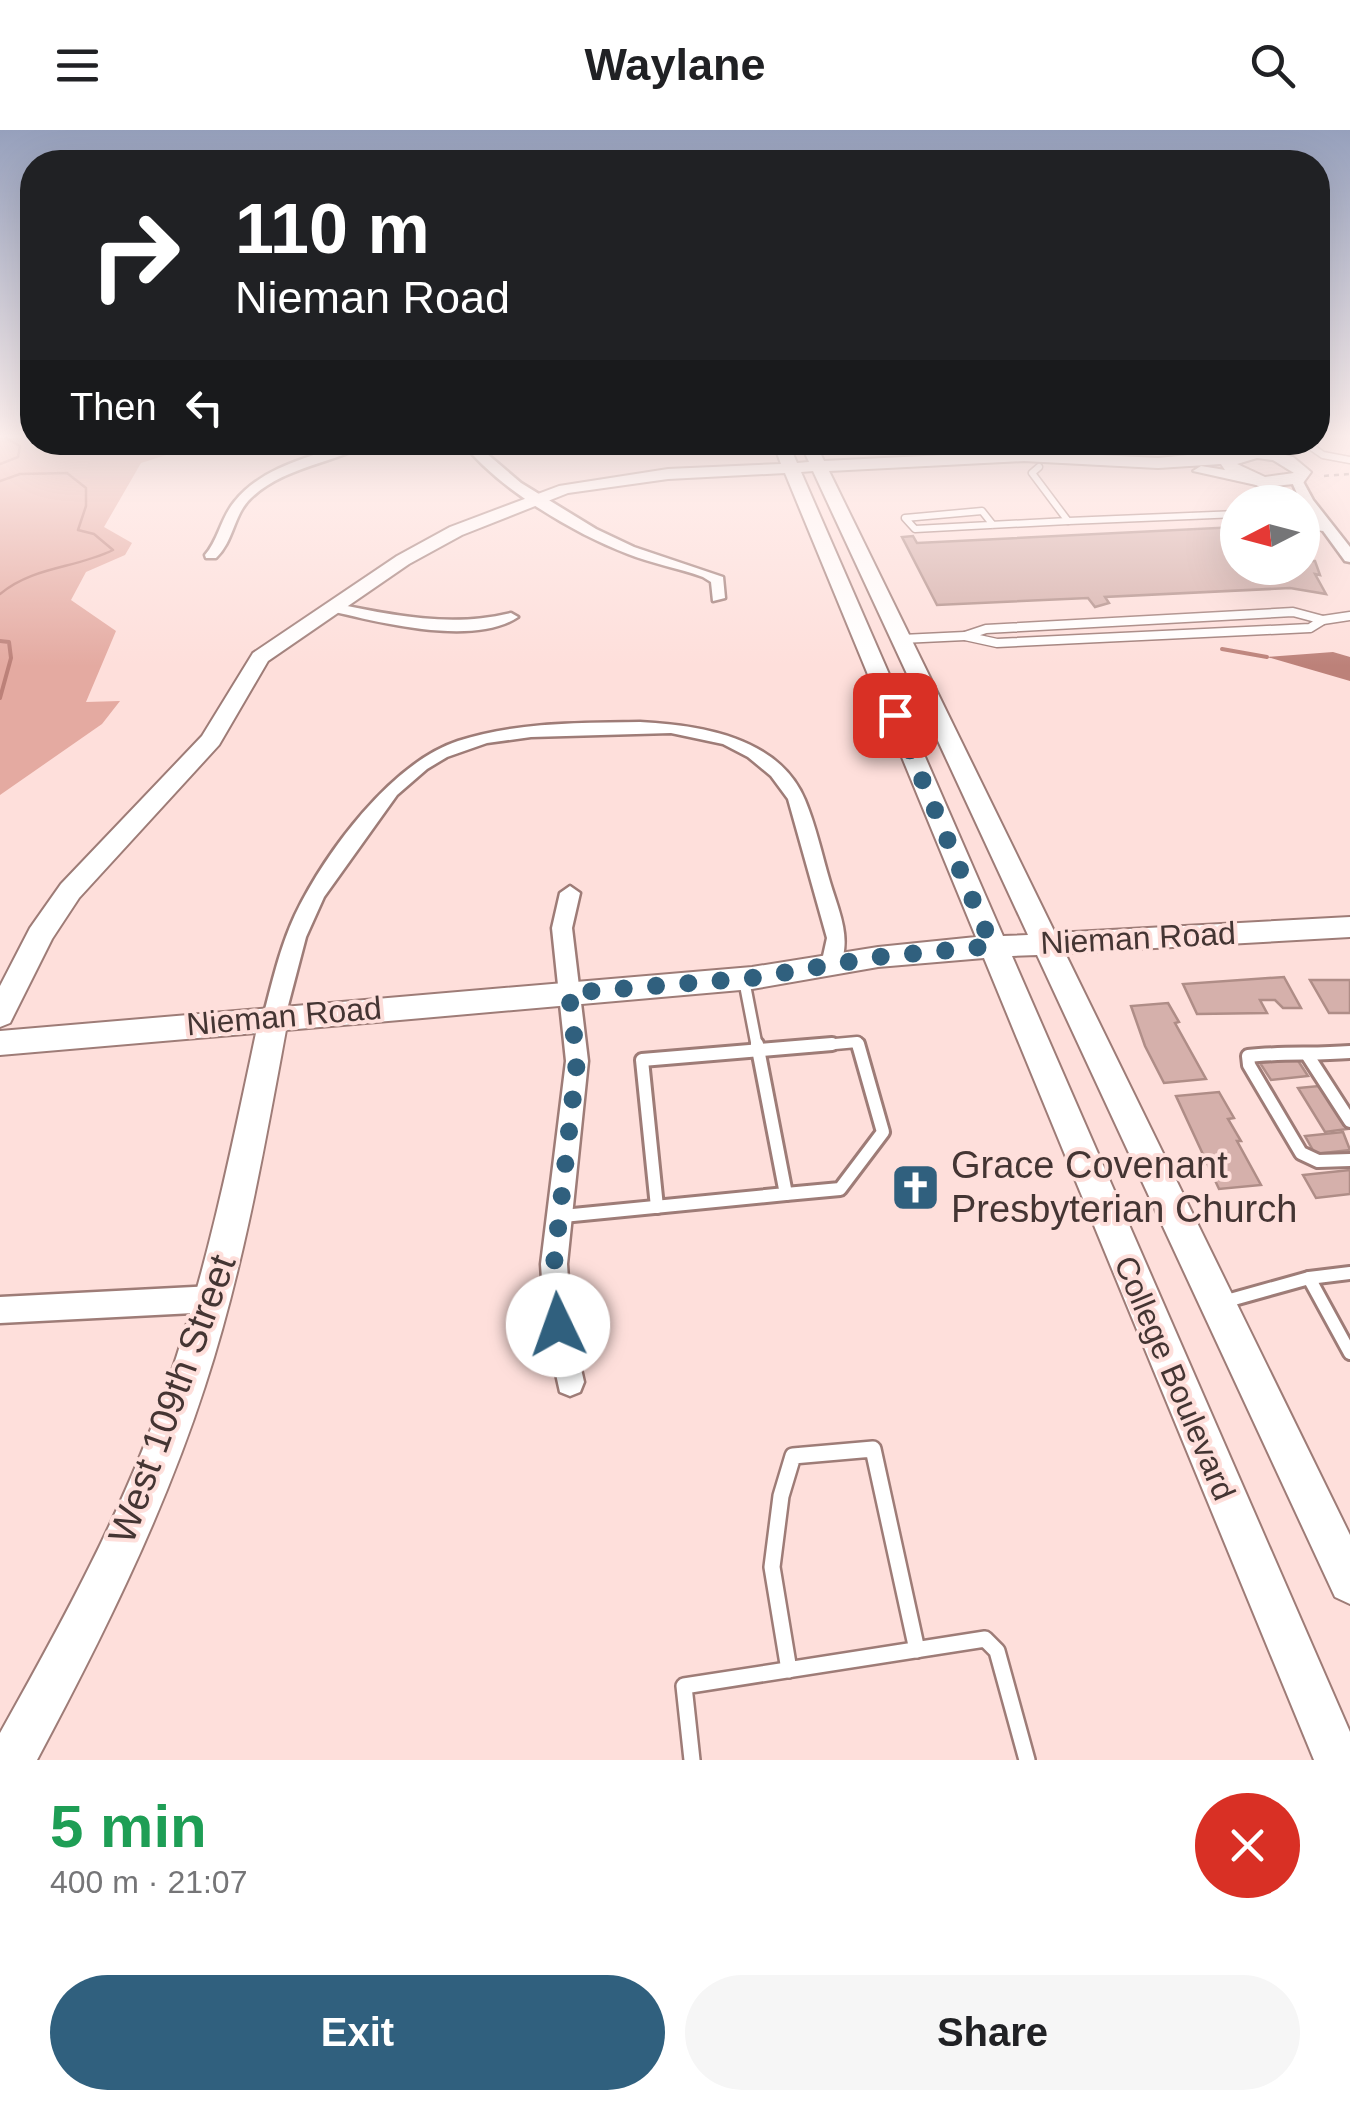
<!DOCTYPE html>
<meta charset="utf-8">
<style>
:root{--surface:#fff;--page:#f6f6f6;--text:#202124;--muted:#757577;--accent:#30607e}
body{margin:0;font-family:Helvetica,sans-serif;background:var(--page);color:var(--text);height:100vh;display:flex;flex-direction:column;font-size:38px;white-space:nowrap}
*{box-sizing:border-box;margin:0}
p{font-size:32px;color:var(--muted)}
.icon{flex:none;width:55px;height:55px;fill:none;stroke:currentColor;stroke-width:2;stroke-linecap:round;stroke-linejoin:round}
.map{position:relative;height:1630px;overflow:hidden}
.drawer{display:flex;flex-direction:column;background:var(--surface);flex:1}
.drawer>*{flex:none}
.banner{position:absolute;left:20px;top:20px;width:1310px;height:305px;border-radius:40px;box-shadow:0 10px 40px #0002;background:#202124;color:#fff;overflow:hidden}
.needle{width:65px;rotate:264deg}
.tools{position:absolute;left:1220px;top:355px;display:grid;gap:20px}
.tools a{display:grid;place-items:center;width:100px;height:100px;border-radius:50%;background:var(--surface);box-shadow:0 10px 40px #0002;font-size:50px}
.pin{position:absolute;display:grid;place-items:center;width:85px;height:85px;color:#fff;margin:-42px;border-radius:20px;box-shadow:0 5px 15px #0006}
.me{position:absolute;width:110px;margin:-55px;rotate:357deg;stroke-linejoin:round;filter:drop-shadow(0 0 8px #0008)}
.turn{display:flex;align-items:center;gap:35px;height:210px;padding:0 50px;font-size:45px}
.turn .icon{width:130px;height:130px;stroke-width:2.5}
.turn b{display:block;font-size:70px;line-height:85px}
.then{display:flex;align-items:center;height:95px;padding:0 50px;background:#0003;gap:20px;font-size:38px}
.round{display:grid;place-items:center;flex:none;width:105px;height:105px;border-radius:52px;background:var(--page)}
.overview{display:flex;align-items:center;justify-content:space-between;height:170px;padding:0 50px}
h1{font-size:60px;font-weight:800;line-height:75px;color:#1e9e55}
.primary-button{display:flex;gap:20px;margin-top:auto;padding:20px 50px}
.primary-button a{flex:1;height:115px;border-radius:60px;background:var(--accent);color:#fff;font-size:40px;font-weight:800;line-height:115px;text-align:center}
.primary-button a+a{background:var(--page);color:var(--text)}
header{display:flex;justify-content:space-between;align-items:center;height:130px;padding:0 50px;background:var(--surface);font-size:45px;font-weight:800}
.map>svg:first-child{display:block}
</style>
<header><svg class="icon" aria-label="menu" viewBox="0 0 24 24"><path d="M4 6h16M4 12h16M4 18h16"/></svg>Waylane<svg class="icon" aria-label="search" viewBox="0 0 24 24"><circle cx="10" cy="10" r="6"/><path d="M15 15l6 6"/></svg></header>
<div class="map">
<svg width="1350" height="1630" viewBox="0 0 1350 1630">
<rect width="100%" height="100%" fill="#fedfdb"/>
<!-- green -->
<polygon fill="#e4aaa1" points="0,308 32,308 32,312 204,313 141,333 104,397 132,413 125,425 86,442 71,470 116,501 86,572 120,571 102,594 0,665"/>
<!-- water -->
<polygon fill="#bc8179" points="1333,522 1350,527 1350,551 1267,527"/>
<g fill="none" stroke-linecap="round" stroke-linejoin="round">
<!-- stream-far1 -->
<g stroke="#bc8179" stroke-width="2.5">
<polyline points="0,334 18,327 20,316 6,308"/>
<path d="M0 351 20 344 67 343 86 358V376L78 400 94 404 113 420C74 439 34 436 0 464"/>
</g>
<!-- stream -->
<g stroke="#bc8179" stroke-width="4">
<polyline points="0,511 9,512 11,528 0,568"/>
<polyline points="1222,519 1267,527"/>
</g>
</g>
<!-- building -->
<g fill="#d5b0ab" stroke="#af8d87" stroke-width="2.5">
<polygon points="1236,397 1238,438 1302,438 1302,406 1307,407 1310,431 1315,431 1320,445 1315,444 1326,464 1290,458 1105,467 1109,473 1095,477 1088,468 937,475 902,407 913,406 917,413"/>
<polygon points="1284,847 1301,878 1283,878 1275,870 1260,870 1267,883 1197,884 1183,854"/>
<polygon points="1310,850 1350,850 1350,883 1329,883"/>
<polygon points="1168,873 1179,892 1175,893 1206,949 1164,953 1145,916 1131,876"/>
<polygon points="1297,929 1308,946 1271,950 1260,933"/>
<polygon points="1319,956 1347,999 1325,1002 1298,958"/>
<polygon points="1219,962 1234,988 1228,989 1241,1011 1237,1011 1261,1055 1219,1059 1176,966"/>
<polygon points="1343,1002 1350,1020 1315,1024 1305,1006"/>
<polygon points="1350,1040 1350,1064 1316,1068 1303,1045"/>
</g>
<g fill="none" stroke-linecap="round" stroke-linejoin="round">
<defs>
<g id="lane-far4">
<polyline points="867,312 957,312"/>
<polyline points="1015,312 1024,326"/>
<polyline points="1304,312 1323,325 1350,330"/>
<polyline points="1039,337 1032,343 1068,391 1238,384"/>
<polyline points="993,395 982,381 905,388 915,399 1068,391"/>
<polyline points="1302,395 1331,399"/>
</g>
<g id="lane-far3">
<polygon points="1293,482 1323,490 1310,498 997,513 965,506 986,499"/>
<polyline points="1323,490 1350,486"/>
<polyline points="902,509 965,506"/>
</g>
<g id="lane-far2">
<polyline points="744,850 757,917"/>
<polyline points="802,917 857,912 858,917"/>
</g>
<g id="lane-far1">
<path d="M1350 922C1315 925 1284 922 1248 926L1249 935 1301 1023 1318 1031 1350 1030"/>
<polyline points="1308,926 1350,991"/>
<polyline points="786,1064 840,1059 883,1002 858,914"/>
<polyline points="657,1077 642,930 832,914"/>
<polyline points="563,1086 786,1064 757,914"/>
<polyline points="1309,1148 1350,1223"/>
<polyline points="1223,1172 1309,1148 1350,1143"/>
</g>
<g id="lane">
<polyline points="789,1540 772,1437 781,1366 793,1326 873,1319 917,1520"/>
<polyline points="692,1630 684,1556 985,1509 997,1521 1027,1630"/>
</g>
<g id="street">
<path d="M354 312H371C333 334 285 336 251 368 233 385 234 411 216 428H206L205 425C219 409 221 387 235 371 263 336 314 326 354 312Z"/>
<path d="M462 312H473L521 353 596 399 634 417 723 447 725 468 713 471 711 452 703 447C679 438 653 434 628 424 575 404 497 358 462 312Z"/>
<polygon points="1253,346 1300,370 1291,350 1301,348 1313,370 1350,417 1350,432 1345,431 1302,372 1288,372 1249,351 1247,349"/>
<path d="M332 473C392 485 450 498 511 483L518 487C473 517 377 492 327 480L325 477Z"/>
<path d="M640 592C700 595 779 607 805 670 816 696 822 725 830 752 839 782 853 810 838 840H824L821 835 827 808 788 669 771 646 748 627 723 614 671 603 531 607 487 613 447 627 427 639 397 665 324 767 306 807 285 887 282 893H266L263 887C272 853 280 817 295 785 325 723 391 633 458 611 516 592 580 593 640 592Z"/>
<polygon points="570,756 580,763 572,798 588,931 567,1134 571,1195 584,1252 580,1262 570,1266 560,1262 545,1195 541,1134 566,931 552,798 560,763"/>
<polygon points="213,1156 222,1160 226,1169 222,1178 213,1182 0,1193 0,1167"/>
</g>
<path id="secondary" d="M773 312H788L797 333 809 332 800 312H815L824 331 1024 321 1158 328 1257 318 1293 327 1311 342 1303 353 1265 357 1193 341 1201 336 1225 340 1221 334 1158 338 1024 331 829 341 1055 803 1350 787V807L1065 823 1350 1405V1474L1335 1467 1037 825 1012 826 1350 1602V1630H1314L984 828 878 837 752 859 286 900C264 1019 243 1140 205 1256 163 1386 101 1510 37 1630H0V1603C63 1491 125 1377 167 1255 207 1140 231 1021 256 903L0 925V901L752 837 878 817 976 807 785 343 668 349 568 363 462 405 409 434 268 531 219 615 79 768 52 809 10 893 0 897V856L30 798 61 754 202 606 253 523 397 426 450 397 559 356 668 339 781 334ZM1257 328 1273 330 1294 343 1265 347 1237 334ZM813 341 1028 805 1003 806 801 342Z"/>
</defs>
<!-- lane-far4 casing -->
<use href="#lane-far4" stroke="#9e7c77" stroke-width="9"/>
<!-- lane-far3 casing -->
<use href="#lane-far3" stroke="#9e7c77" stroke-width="11"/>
<!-- lane-far2 casing -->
<use href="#lane-far2" stroke="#9e7c77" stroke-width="15"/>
<!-- lane-far1 casing -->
<use href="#lane-far1" stroke="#9e7c77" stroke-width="18"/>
<!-- lane casing -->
<use href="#lane" stroke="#9e7c77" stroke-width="20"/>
<!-- street casing -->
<use href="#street" stroke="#9e7c77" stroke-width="5"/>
<!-- secondary casing -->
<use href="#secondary" stroke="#9e7c77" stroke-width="4"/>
<!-- path -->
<polyline stroke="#a18a87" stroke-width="2.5" stroke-dasharray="5 5" stroke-linecap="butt" points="1324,346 1349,344"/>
<!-- lane-far4 -->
<use href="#lane-far4" stroke="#fff" stroke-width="6"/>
<!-- lane-far3 -->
<use href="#lane-far3" stroke="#fff" stroke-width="8"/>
<!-- lane-far2 -->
<use href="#lane-far2" stroke="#fff" stroke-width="10"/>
<!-- lane-far1 -->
<use href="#lane-far1" stroke="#fff" stroke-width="12"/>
<!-- lane -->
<use href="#lane" stroke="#fff" stroke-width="15"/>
<!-- street -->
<use href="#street" fill="#fff" fill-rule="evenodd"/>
<!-- secondary -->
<use href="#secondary" fill="#fff" fill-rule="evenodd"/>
</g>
<!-- sky -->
<linearGradient id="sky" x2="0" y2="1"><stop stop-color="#96a0bc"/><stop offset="0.57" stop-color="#fff1ef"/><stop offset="1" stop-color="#fff1ef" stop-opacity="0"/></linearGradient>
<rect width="1350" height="536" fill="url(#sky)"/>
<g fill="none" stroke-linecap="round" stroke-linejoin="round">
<!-- route -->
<polyline stroke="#30607e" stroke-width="18" stroke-dasharray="0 32.4" points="558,1195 554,1134 577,931 569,863 752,848 878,827 992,816 895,585"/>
</g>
<!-- icons -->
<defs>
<symbol id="church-square" viewBox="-11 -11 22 22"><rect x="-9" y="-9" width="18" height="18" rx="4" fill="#30607e" stroke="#fedfdb"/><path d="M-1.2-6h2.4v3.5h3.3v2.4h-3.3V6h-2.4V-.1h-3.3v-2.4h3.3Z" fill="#fff"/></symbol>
</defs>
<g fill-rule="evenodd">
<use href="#church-square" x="888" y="1030" width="55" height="55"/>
</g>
<g text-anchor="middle" stroke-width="8" stroke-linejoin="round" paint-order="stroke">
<!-- street labels -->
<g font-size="32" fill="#443533" stroke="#fedfdb">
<text transform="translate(1138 808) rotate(-3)" y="11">Nieman Road</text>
<text transform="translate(284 886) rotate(-5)" y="11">Nieman Road</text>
<text transform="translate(1175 1248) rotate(67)" y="11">College Boulevard</text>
</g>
<!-- near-poi labels -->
<g font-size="38" fill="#443533" stroke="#fedfdb" text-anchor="start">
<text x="951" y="1048">Grace Covenant<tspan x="951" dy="44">Presbyterian Church</tspan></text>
</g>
<!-- near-street labels -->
<g font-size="38" fill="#443533" stroke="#fedfdb">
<text transform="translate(172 1269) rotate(-70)" y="13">West 109th Street</text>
</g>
</g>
</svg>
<div class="tools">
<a><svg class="needle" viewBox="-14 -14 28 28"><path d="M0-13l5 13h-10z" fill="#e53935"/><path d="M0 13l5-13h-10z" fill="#757577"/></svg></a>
</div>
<div class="pin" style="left:895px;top:585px;background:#d93025"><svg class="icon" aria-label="arrive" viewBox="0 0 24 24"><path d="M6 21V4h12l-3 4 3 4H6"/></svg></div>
<svg class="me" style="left:558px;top:1195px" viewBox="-20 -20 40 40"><circle r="19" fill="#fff"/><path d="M0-13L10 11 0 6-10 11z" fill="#30607e"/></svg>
<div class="banner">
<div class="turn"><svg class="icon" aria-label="right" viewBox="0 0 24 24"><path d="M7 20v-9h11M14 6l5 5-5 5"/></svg><div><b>110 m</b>Nieman Road</div></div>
<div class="then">Then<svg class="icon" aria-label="left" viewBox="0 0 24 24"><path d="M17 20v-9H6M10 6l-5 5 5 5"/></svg></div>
</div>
</div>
<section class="drawer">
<div class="overview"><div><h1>5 min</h1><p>400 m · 21:07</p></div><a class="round" style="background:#d93025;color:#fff"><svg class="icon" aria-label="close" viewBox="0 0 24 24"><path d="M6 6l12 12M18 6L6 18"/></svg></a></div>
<div class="primary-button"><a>Exit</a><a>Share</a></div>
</section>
